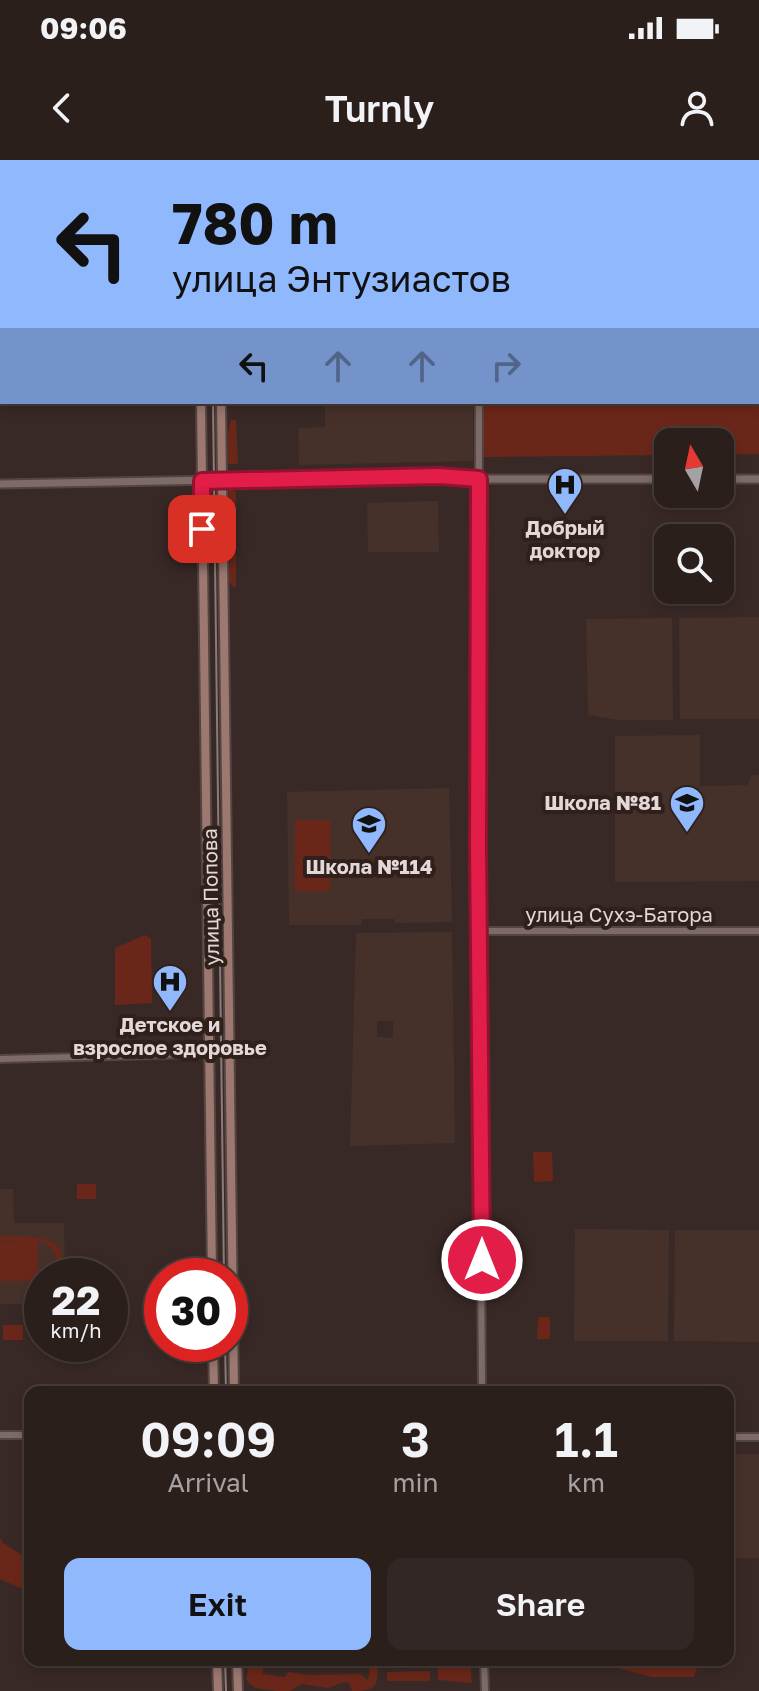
<!DOCTYPE html>
<meta charset="utf-8">
<style>
:root{--surface:#2b1f1c;--page:#332725;--text:#f1f3f6;--muted:#a6a2a3;--line:#473d3b;--accent:#90b8fd}
body{margin:0;font-family:"Golos Text",sans-serif;background:var(--page);color:var(--text);height:100vh;display:flex;flex-direction:column;font-size:30px;white-space:nowrap}
*{box-sizing:border-box;margin:0}
p{font-size:26px;color:var(--muted)}
.icon{flex:none;width:44px;height:44px;fill:none;stroke:currentColor;stroke-width:2;stroke-linecap:round;stroke-linejoin:round}
.map{position:relative;flex:1;overflow:hidden}
.sheet{position:absolute;left:24px;top:1226px;width:710px;height:280px;display:flex;flex-direction:column;background:var(--surface);border-radius:16px;box-shadow:0 4px 12px #0003,0 0 0 2px var(--line)}
.sheet>*{flex:none}
.guide{position:absolute;left:0px;top:0px;width:760px;height:244px;box-shadow:0 4px 12px #0003,0 0 0 2px var(--line);background:#90b8fd;color:#111;overflow:hidden}
.needle{width:52px;rotate:351deg}
.controls{position:absolute;left:654px;top:268px;display:grid;gap:16px}
.controls a{display:grid;place-items:center;width:80px;height:80px;border-radius:16px;background:var(--surface);box-shadow:0 4px 12px #0003,0 0 0 2px var(--line);font-size:40px}
.speed{position:absolute;left:24px;top:1098px;display:flex;gap:16px;font-size:40px;font-weight:700;text-align:center}
.speed>*{display:grid;place-content:center;width:104px;height:104px;border-radius:50%;background:var(--surface);box-shadow:0 4px 12px #0003,0 0 0 2px var(--line);line-height:1}
.speed small{font-size:20px;font-weight:400}
.speed .limit{border:12px solid #d22;background:#fff;color:#111}
.pin{position:absolute;display:grid;place-items:center;width:68px;height:68px;color:#fff;margin:-34px;border-radius:16px;box-shadow:0 4px 12px #0006}
.me{position:absolute;width:88px;margin:-44px;rotate:0deg;stroke-linejoin:round;filter:drop-shadow(0 0 6px #0008)}
.turn{display:flex;align-items:center;gap:28px;height:168px;padding:0 40px;font-size:36px}
.turn .icon{width:104px;height:104px;stroke-width:2.5}
.turn b{display:block;font-size:56px;line-height:68px}
.lanes{display:flex;align-items:center;height:76px;padding:0 40px;background:#0003;justify-content:center;gap:40px;direction:ltr}
.lanes .off{opacity:.35}
.eta{display:flex;justify-content:space-evenly;align-items:center;height:136px;text-align:center}
.eta b{font-size:48px;font-weight:600;line-height:56px}
.button{display:flex;gap:16px;margin-top:auto;padding:16px 40px}
.button a{flex:1;height:92px;border-radius:16px;background:var(--accent);color:#111;font-size:32px;font-weight:600;line-height:92px;text-align:center}
.button a+a{background:var(--page);color:var(--text)}
.status{display:flex;justify-content:space-between;align-items:center;height:56px;padding:0 40px;background:var(--surface);direction:ltr}
.status svg{height:22px;fill:currentColor}
header{display:flex;justify-content:space-between;align-items:center;height:104px;padding:0 40px;background:var(--surface);font-size:36px;font-weight:600}
.map>svg:first-child{display:block}
</style>
<div class="status"><b>09:06</b><svg viewBox="0 0 49 12"><path d="M0 12V9h3v3zM5 12V6h3v6zM10 12V3h3v9zM15 12V0h3v12zM26 1h20v11H26zM47 4h2v5h-2z"/></svg></div>
<header><svg class="icon" aria-label="back" viewBox="0 0 24 24"><path d="M15 5l-7 7 7 7"/></svg>Turnly<svg class="icon" aria-label="person" viewBox="0 0 24 24"><circle cx="12" cy="8" r="4"/><path d="M4 21q1-7 8-7t8 7"/></svg></header>
<div class="map">
<svg width="759" height="1531" viewBox="0 0 759 1531">
<rect width="100%" height="100%" fill="#392926"/>
<!-- built -->
<g fill="#46302a" fill-rule="evenodd">
<polygon points="0,0 83,2 2,2 0,100"/>
<polygon points="0,119 2,119 0,241"/>
<polygon points="325,242 473,242 473,301 299,305 298,268 325,267"/>
<polygon points="438,341 439,392 368,392 367,343"/>
<polygon points="759,457 759,559 680,559 679,458"/>
<polygon points="672,458 673,560 618,560 588,555 586,459"/>
<polygon points="700,575 700,626 747,625 752,615 759,615 759,721 615,722 615,576"/>
<polygon points="449,628 452,762 395,763 394,759 362,759 361,765 289,765 287,632"/>
<path d="M452 772 455 983 350 986 356 773ZM377 861H393V878L377 877Z"/>
<polygon points="0,1029 13,1029 14,1063 64,1063 65,1116 42,1116 42,1144 0,1144"/>
<polygon points="575,1069 669,1070 668,1181 574,1181"/>
<polygon points="675,1070 759,1070 759,1182 674,1181"/>
<rect x="728" y="1294" width="31" height="104"/>
</g>
<!-- green -->
<g fill="#6a2719">
<polygon points="591,0 759,0 759,294 720,294 720,282 668,282 668,295 484,297 483,242 758,242 758,2 591,2"/>
<polygon points="231,259 236,261 238,304 228,304 228,273"/>
<polygon points="230,329 236,332 236,427 232,426 228,419 227,335"/>
<rect x="295" y="660" width="35" height="71"/>
<polygon points="145,775 151,779 152,843 115,845 115,788"/>
<polygon points="533,992 552,992 553,1021 534,1022"/>
<rect x="77" y="1024" width="19" height="15"/>
<path d="M0 1076C27 1076 77 1072 58 1116H52C61 1101 56 1085 38 1081L37 1121H0V1081H36L0 1080Z"/>
<polygon points="538,1157 550,1157 550,1179 537,1179"/>
<rect x="3" y="1165" width="20" height="15"/>
<polygon points="0,1378 3,1383 22,1395 30,1394 30,1430 27,1431 0,1419"/>
<path d="M243 1500H262L263 1514 285 1517 288 1512 309 1515 360 1514 368 1520 371 1500H378C377 1524 380 1531 352 1531L349 1523 344 1522 328 1528 302 1524 290 1531H277L255 1528 246 1520 248 1510Z"/>
<polygon points="438,1500 470,1500 472,1523 438,1520"/>
<polygon points="622,1500 693,1500 699,1502 694,1517 652,1517 621,1509 618,1502"/>
<polygon points="430,1511 430,1521 387,1521 387,1512"/>
</g>
<g fill="none" stroke-linecap="round" stroke-linejoin="round">
<defs>
<g id="minor">
<polyline points="491,2 491,0"/>
<polyline points="479,242 478,673 482,1232"/>
<polyline points="479,771 759,771"/>
<polyline points="0,899 230,893"/>
<polyline points="0,1275 30,1275"/>
<polyline points="728,1277 759,1277"/>
<polyline points="484,1500 485,1531"/>
</g>
<g id="tertiary">
<polyline points="720,319 759,319"/>
<polyline points="0,324 439,316 479,319 668,319"/>
</g>
<g id="secondary">
<polyline points="198,0 198,2"/>
<polyline points="218,0 218,2"/>
<polyline points="201,242 212,1116"/>
<polyline points="221,242 234,1232"/>
<polyline points="213,1184 214,1232"/>
<polyline points="217,1500 218,1531"/>
<polyline points="237,1500 238,1531"/>
</g>
</defs>
<!-- minor casing -->
<use href="#minor" stroke="#534542" stroke-width="10"/>
<!-- tertiary casing -->
<use href="#tertiary" stroke="#534542" stroke-width="11"/>
<!-- secondary casing -->
<use href="#secondary" stroke="#534542" stroke-width="12"/>
<!-- minor -->
<use href="#minor" stroke="#7e6b67" stroke-width="6"/>
<!-- tertiary -->
<use href="#tertiary" stroke="#7e6b67" stroke-width="7"/>
<!-- secondary -->
<use href="#secondary" stroke="#9c7870" stroke-width="8"/>
<!-- tram -->
<g stroke="#8a7c7a" stroke-width="2">
<polyline points="206,0 206,2"/>
<polyline points="213,242 224,1116"/>
<polyline points="225,1184 226,1232"/>
<polyline points="225,1500 226,1531"/>
</g>
</g>
<g fill="none" stroke-linecap="round" stroke-linejoin="round">
<defs>
<polyline id="route" points="202,369 202,321 439,316 479,319 478,688 482,1100"/>
</defs>
<!-- route casing -->
<use href="#route" stroke="#92132f" stroke-width="20"/>
<!-- route -->
<use href="#route" stroke="#e11d48" stroke-width="14"/>
</g>
<!-- icons -->
<defs>
<symbol id="hospital-pin" viewBox="-11 -11 22 30"><path d="M0 17L-7.5 6A9.5 9.5 0 1 1 7.5 6Z" fill="#90b8fd" stroke="#2f201c"/><path d="M-5-5h3v3.5h4V-5h3V5h-3V1.5h-4V5h-3Z" fill="#111"/></symbol>
<symbol id="school-pin" viewBox="-11 -11 22 30"><path d="M0 17L-7.5 6A9.5 9.5 0 1 1 7.5 6Z" fill="#90b8fd" stroke="#2f201c"/><path d="M0-5L7-2L0 1L-7-2ZM-4 1L0 2.5L4 1V4Q0 6-4 4Z" fill="#111"/></symbol>
</defs>
<g fill-rule="evenodd">
<use href="#hospital-pin" x="545" y="305" width="40" height="54"/>
<use href="#school-pin" x="667" y="623" width="40" height="54"/>
<use href="#school-pin" x="349" y="644" width="40" height="54"/>
<use href="#hospital-pin" x="150" y="802" width="40" height="54"/>
</g>
<g text-anchor="middle" stroke-width="8" stroke-linejoin="round" paint-order="stroke">
<!-- poi labels -->
<g font-size="20" font-weight="bold" fill="#e3d8d6" stroke="#2f201c">
<text x="565" y="375">Добрый<tspan x="565" dy="23">доктор</tspan></text>
<text x="661" y="650" text-anchor="end">Школа №81</text>
<text x="369" y="714">Школа №114</text>
<text x="170" y="872">Детское и<tspan x="170" dy="23">взрослое здоровье</tspan></text>
</g>
<!-- street labels -->
<g font-size="20" fill="#e3d8d6" stroke="#2f201c">
<text transform="translate(211 737) rotate(-91)" y="7">улица Попова</text>
<text x="619" y="762">улица Сухэ-Батора</text>
</g>
</g>
</svg>
<div class="controls">
<a><svg class="needle" viewBox="-14 -14 28 28"><path d="M0-13l5 13h-10z" fill="#e53935"/><path d="M0 13l5-13h-10z" fill="#a6a2a3"/></svg></a>
<a><svg class="icon" aria-label="search" viewBox="0 0 24 24"><circle cx="10" cy="10" r="6"/><path d="M15 15l6 6"/></svg></a>
</div>
<div class="speed"><div>22<small>km/h</small></div><div class="limit">30</div></div>
<div class="pin" style="left:202px;top:369px;background:#d93025"><svg class="icon" aria-label="arrive" viewBox="0 0 24 24"><path d="M6 21V4h12l-3 4 3 4H6"/></svg></div>
<svg class="me" style="left:482px;top:1100px" viewBox="-20 -20 40 40"><circle r="17" fill="#e11d48" stroke="#fff" stroke-width="3"/><path d="M0-11L8 9 0 5-8 9z" fill="#fff"/></svg>
<div class="guide">
<div class="turn"><svg class="icon" aria-label="left" viewBox="0 0 24 24"><path d="M17 20v-9H6M10 6l-5 5 5 5"/></svg><div><b>780 m</b>улица Энтузиастов</div></div>
<div class="lanes"><svg class="icon" aria-label="left" viewBox="0 0 24 24"><path d="M17 20v-9H6M10 6l-5 5 5 5"/></svg><svg class="icon off" aria-label="ahead" viewBox="0 0 24 24"><path d="M12 20V5M6 11l6-6 6 6"/></svg><svg class="icon off" aria-label="ahead" viewBox="0 0 24 24"><path d="M12 20V5M6 11l6-6 6 6"/></svg><svg class="icon off" aria-label="right" viewBox="0 0 24 24"><path d="M7 20v-9h11M14 6l5 5-5 5"/></svg></div>
</div>
<section class="sheet">
<div class="eta">
<div><b>09:09</b><p>Arrival</p></div>
<div><b>3</b><p>min</p></div>
<div><b>1.1</b><p>km</p></div>
</div>
<div class="button"><a>Exit</a><a>Share</a></div>
</section>
</div>
